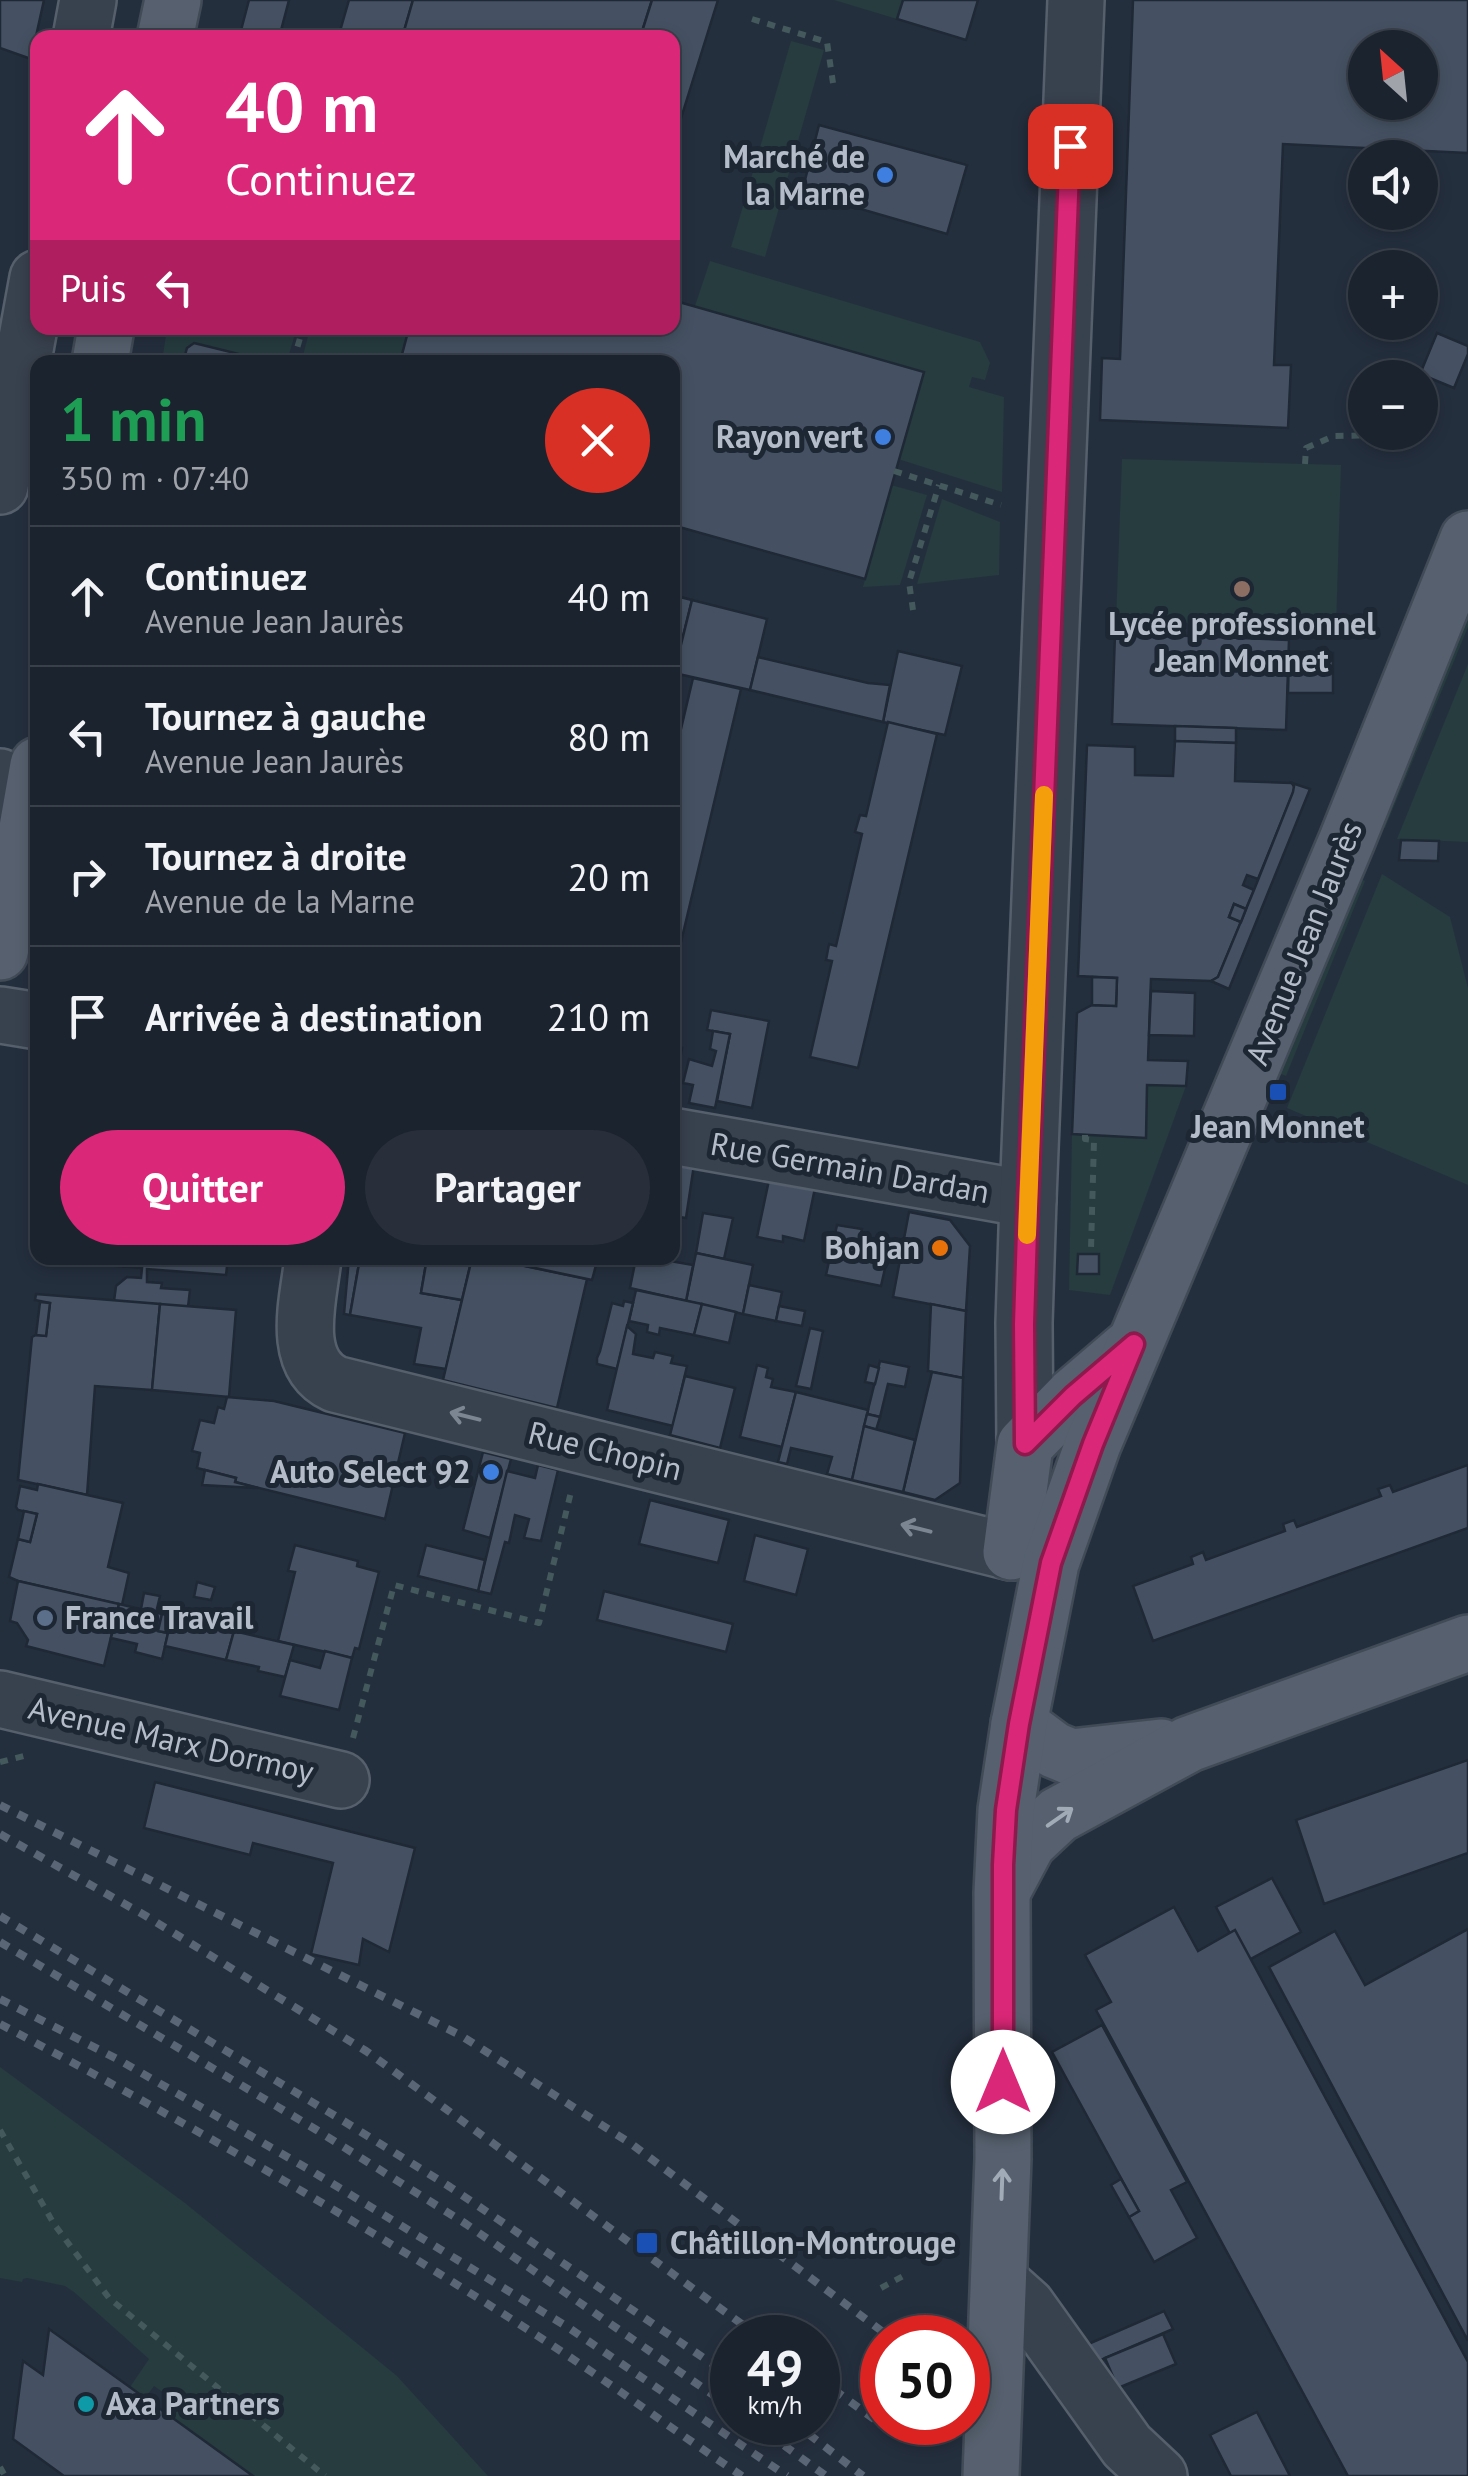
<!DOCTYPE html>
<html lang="fr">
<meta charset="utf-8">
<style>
:root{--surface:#1b232e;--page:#282f3a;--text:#f1f3f6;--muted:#a0a4aa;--line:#39404a;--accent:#db2777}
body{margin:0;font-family:"PT Sans",sans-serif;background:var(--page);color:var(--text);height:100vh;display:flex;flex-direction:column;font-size:38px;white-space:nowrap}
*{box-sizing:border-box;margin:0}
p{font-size:32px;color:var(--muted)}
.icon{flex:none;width:55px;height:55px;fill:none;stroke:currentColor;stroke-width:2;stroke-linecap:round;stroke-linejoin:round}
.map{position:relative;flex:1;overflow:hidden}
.sheet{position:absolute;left:30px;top:355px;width:650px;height:910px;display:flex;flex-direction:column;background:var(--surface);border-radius:20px;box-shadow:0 5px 15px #0003,0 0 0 2px var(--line)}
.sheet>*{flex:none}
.hud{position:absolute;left:30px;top:30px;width:650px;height:305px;border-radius:20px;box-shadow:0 5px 15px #0003,0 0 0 2px var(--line);background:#db2777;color:#fff;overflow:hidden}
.needle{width:65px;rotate:333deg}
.tools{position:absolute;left:1348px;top:30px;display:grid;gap:20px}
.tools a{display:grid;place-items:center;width:90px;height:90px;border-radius:50%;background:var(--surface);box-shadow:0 5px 15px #0003,0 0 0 2px var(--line);font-size:50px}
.speed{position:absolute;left:710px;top:2315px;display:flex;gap:20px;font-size:50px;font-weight:700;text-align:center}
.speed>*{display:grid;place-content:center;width:130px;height:130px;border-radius:50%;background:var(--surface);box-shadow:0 5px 15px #0003,0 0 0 2px var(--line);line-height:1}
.speed small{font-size:25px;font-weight:400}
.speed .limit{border:15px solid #d22;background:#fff;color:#111}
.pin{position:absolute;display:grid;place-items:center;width:85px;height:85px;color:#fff;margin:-42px;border-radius:20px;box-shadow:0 5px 15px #0006}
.me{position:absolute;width:110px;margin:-55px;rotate:0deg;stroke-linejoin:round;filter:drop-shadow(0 0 8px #0008)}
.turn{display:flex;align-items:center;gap:35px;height:210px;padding:0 30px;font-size:45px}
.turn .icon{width:130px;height:130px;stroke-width:2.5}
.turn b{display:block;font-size:70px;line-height:85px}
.then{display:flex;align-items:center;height:95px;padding:0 30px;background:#0003;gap:20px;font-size:38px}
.round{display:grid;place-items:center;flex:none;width:105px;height:105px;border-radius:52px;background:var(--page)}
.head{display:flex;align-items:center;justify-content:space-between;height:170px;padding:0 30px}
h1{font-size:60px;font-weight:700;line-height:75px;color:#1e9e55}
.cta{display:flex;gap:20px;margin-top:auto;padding:20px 30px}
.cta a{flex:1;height:115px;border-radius:60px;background:var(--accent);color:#fff;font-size:40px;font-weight:700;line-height:115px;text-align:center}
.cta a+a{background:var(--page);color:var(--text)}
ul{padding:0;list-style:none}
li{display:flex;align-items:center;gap:30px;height:140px;padding:0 30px;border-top:2px solid var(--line)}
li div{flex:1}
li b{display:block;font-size:38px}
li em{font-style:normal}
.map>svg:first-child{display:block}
</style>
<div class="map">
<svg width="1468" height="2476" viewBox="0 0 1468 2476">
<rect width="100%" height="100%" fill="#242f3e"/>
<!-- green -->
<g fill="#263c3f">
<polygon points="834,0 903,0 897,19"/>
<polygon points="791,41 824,50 765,257 731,247"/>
<polygon points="710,261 980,342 990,363 985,380 972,377 969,387 1004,397 1002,492 898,459 915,370 695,306"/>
<polygon points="167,328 289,328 296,330 287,362 271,362 194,343 187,348 183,362 162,362"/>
<polygon points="322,328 388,328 408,332 400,362 301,362 309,333"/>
<polygon points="1122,459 1341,465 1336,628 1116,621"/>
<polygon points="891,485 927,495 900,585 863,587"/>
<polygon points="942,499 1000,522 999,575 917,584"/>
<polygon points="1468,604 1468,627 1385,828 1377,825"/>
<polygon points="1468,664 1468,842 1397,839"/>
<polygon points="1382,874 1450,917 1468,988 1468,1185 1287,1108"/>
<polygon points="1356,877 1365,881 1286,1076 1278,1073"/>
<polygon points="1147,1085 1186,1086 1110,1295 1069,1290 1072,1134 1145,1138"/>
<polygon points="0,2067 185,2203 397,2376 488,2476 253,2476 162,2410 170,2397 154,2386 145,2398 130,2387 149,2359 74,2292 65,2286 27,2278 23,2279 22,2282 0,2278"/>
</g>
<!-- building -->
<g fill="#455162" stroke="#1f2835" stroke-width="2.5" fill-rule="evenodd">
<polygon points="0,0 44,0 31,59 0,48"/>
<polygon points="249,0 289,0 279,38 255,38 240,34"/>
<polygon points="349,0 413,0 402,38 338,38"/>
<polygon points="413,0 652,0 640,38 402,38"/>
<polygon points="652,0 718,0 672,147 672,38 640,38"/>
<polygon points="903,0 978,0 966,40 897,19"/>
<path d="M1133 0H1468V153L1283 144 1274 365H1291L1288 428 1100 420 1102 358 1120 359ZM1365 48H1420V102H1365Z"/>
<polygon points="819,125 967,165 947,234 802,192"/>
<polygon points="672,300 924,372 865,579 672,525 672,362 400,362 409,328 672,328"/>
<polygon points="1437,333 1468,346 1468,354 1454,388 1420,374"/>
<polygon points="194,343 271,362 183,362 187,348"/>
<polygon points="672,595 692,600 674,673 672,673"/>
<polygon points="692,600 767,619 750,690 674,673"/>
<polygon points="1115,633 1289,640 1286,730 1112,724"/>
<polygon points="898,651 962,666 945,735 883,722"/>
<polygon points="1289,652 1333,653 1333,693 1288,693"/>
<polygon points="758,657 868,683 890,685 883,722 750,690"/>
<polygon points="693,678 741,689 672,980 672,750 676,750"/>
<polygon points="888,722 937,734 858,1068 810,1057 832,961 826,960 829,944 836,946 862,834 855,832 860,815 866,816"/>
<polygon points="1175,726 1236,728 1236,743 1175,741"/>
<polygon points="1175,741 1236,743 1235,781 1292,783 1295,788 1258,879 1247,875 1243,885 1254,890 1246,909 1234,904 1229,917 1241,922 1218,977 1211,981 1151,979 1148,1060 1188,1061 1186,1086 1147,1085 1146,1138 1072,1134 1077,1013 1092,1005 1116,1006 1117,978 1078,976 1087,745 1135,747 1135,775 1173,776"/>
<polygon points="1292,783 1310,789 1229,989 1211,981 1218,977 1254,890 1293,792 1294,786"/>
<polygon points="1401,840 1439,841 1438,861 1399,860"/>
<polygon points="1234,904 1246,909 1241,922 1229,917"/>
<polygon points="1092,977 1117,978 1116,1006 1092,1005"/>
<polygon points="1151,991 1195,993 1194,1036 1149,1035"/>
<polygon points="711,1010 769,1021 752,1108 717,1101 730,1034 707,1030"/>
<polygon points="713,1031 730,1034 715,1108 689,1103 693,1085 683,1083 689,1059 712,1066 716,1051 710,1049"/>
<polygon points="672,1046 682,1048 674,1092 672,1092"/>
<polygon points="672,1162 694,1165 686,1218 672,1216"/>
<polygon points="769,1180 815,1188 804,1241 783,1236 783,1242 757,1237"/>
<polygon points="909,1212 950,1220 970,1246 966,1311 893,1297"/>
<polygon points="703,1213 733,1218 724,1259 696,1253"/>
<polygon points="837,1225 862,1229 860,1236 891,1242 881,1286 826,1275"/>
<polygon points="696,1253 753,1265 743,1314 686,1301"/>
<polygon points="1078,1254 1099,1254 1099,1274 1077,1274"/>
<polygon points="40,1258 93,1258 93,1264 40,1260"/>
<polygon points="93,1258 228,1258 226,1275 147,1269 147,1282 162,1283 161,1288 190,1290 188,1307 114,1301 116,1286 127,1277 141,1278 142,1268 93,1264"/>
<polygon points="349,1258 360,1258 350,1315 344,1314"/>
<polygon points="360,1258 427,1258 421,1293 462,1300 446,1369 414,1364 421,1328 350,1315"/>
<polygon points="427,1258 472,1258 462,1300 421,1293"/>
<polygon points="472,1258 486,1258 587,1279 557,1408 443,1380"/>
<polygon points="523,1258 598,1258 592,1280 521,1265"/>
<polygon points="636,1258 653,1258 693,1265 686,1301 630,1288"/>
<polygon points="749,1285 782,1292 776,1321 743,1314"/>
<polygon points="636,1290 702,1304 694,1335 660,1328 659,1335 647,1332 648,1325 629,1321"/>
<polygon points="36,1294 160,1304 152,1390 95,1386 87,1495 18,1480 32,1337 36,1335 46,1336 50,1303 35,1300"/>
<polygon points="624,1301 633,1303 617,1369 597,1364 597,1358 600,1351 612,1303 623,1306"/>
<polygon points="40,1302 50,1303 46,1336 36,1335"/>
<polygon points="160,1304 236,1310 229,1397 152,1390"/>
<polygon points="702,1304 736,1312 729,1343 694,1335"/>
<polygon points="931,1304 966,1311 963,1378 928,1371"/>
<polygon points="779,1306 805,1311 802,1326 776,1321"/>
<polygon points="627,1326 636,1334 633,1354 653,1358 655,1352 673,1356 671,1363 687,1366 673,1426 607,1410"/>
<polygon points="810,1328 823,1331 811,1389 796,1386"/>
<polygon points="880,1361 909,1367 905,1387 888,1384 880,1417 867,1414"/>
<polygon points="757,1365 768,1368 766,1377 773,1379 771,1387 796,1392 782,1447 740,1437"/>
<polygon points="869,1365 879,1368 875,1384 865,1382"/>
<polygon points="932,1372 963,1378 960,1483 935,1500 903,1492"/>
<polygon points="685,1376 735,1388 720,1448 670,1435"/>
<polygon points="796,1392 868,1410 852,1480 827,1474 832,1457 791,1448 787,1464 778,1462"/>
<polygon points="227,1397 274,1401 405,1433 385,1519 235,1482 236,1478 197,1468 200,1453 192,1451 200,1420 214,1423 218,1407 224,1409"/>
<polygon points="867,1414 880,1417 876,1430 864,1426"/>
<polygon points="864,1426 915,1440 903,1492 852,1480"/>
<polygon points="483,1452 511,1459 490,1538 463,1530"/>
<polygon points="538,1465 558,1470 541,1541 524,1538 529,1519 515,1515 509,1543 505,1542 491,1594 478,1591 507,1471 535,1478"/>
<polygon points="1468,1465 1468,1528 1153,1641 1133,1586 1193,1564 1191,1557 1203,1552 1206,1560 1285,1531 1283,1524 1294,1520 1297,1527 1381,1496 1378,1489 1390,1485 1393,1492"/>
<polygon points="205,1470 236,1478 235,1482 258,1488 202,1485"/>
<polygon points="38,1484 123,1503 108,1567 129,1573 122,1605 18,1581 9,1577 18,1539 30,1542 37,1514 18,1510 16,1507 20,1486 37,1490"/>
<polygon points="650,1500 729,1520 718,1563 639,1544"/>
<polygon points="24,1511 37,1514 30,1542 18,1539"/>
<polygon points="755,1535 808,1549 796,1595 744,1581"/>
<polygon points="295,1545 358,1561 357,1566 379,1572 359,1649 355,1648 352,1658 278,1641 295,1572 288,1571"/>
<polygon points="426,1545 485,1560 478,1591 418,1576"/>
<polygon points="18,1581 119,1604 104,1666 26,1646 28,1640 17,1623 10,1621"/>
<polygon points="197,1582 215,1587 211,1600 194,1597"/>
<polygon points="604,1591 733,1624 726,1652 597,1620"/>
<polygon points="144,1593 160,1596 156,1613 141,1609"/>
<polygon points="119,1604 162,1614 158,1631 168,1633 162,1659 135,1652 137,1644 111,1638"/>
<polygon points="162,1614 172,1616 168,1633 158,1631"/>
<polygon points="172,1616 234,1631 226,1660 165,1646"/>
<polygon points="234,1631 294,1645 285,1677 258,1671 259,1667 226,1660"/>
<polygon points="325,1651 352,1658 339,1710 280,1696 290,1660 320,1668"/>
<polygon points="1468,1760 1468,1853 1324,1904 1296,1820"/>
<polygon points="155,1782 415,1848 389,1952 363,1939 359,1965 311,1954 333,1863 253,1843 250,1855 144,1828"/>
<polygon points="1272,1878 1301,1932 1245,1962 1216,1907"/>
<polygon points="1174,1907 1198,1951 1235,1930 1468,2362 1468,2476 1348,2476 1096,2010 1111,2002 1085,1955"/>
<polygon points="1468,1929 1468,2341 1269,1967 1335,1931 1365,1985"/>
<polygon points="1102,2025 1187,2182 1171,2190 1197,2238 1154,2262 1129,2217 1139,2211 1052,2052"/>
<polygon points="1121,2179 1139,2211 1129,2217 1111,2185"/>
<polygon points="1164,2311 1173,2329 1094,2363 1086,2345"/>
<polygon points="49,2329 145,2398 253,2476 64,2476 13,2439 23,2361 43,2375"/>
<polygon points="1163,2334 1176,2364 1118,2388 1105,2358"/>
<polygon points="1257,2412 1290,2476 1231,2476 1210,2435"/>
</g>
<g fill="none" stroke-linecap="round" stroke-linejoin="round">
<defs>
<g id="minor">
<polyline points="81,38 88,0"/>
<polyline points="0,486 38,278"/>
<polyline points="0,777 27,828"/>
<polyline points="0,1015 38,1021"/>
<polyline points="672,1136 1028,1199"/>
<path d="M313 1258C309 1298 289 1362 335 1384L1011 1552"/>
<polyline points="1025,1445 1024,1323 1028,1199 1076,0"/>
<polyline points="0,1699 341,1780"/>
<polyline points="999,2281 1027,2306 1127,2446 1159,2476"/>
</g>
<g id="major">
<polyline points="165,38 173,0"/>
<polyline points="100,362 106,328"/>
<polyline points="0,952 27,828 38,765"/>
<polyline points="1011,1552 1025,1445 1073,1396 1128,1349"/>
<polyline points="1019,1724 1054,1750 1071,1757 1161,1747"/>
<polyline points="1003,1890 1028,1843 1058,1815 1189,1744 1468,1643"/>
<polyline points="991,2476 1003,2159 1002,1893 1006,1810 1019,1724 1051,1563 1093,1444 1347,840 1468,539"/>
</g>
</defs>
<!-- minor casing -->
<use href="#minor" stroke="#565f6c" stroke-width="60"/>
<!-- major casing -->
<use href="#major" stroke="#414a57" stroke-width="60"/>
<!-- path -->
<g stroke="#44595c" stroke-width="6" stroke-dasharray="8 8" stroke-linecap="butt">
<polyline points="752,19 827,42 833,83"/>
<polyline points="293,362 303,328"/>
<polyline points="1305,464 1306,448 1334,436 1389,435"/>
<polyline points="894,471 1001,505"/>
<polyline points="913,610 909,582 939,485"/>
<polyline points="1085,1135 1085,1139 1094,1140 1091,1249"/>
<polyline points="353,1738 394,1585 539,1623 571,1492"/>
<polyline points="0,1762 28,1755"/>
<polyline points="0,2130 54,2224 109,2298 325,2476"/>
<polyline points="881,2288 905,2275"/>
<polyline points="0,2467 5,2476"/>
</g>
<!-- minor -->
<use href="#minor" stroke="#38414e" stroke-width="55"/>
<!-- major -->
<use href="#major" stroke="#56606e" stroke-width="55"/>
<!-- rail -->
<g stroke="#5a6575" stroke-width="8" stroke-dasharray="10 10" stroke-linecap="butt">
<polyline points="0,1805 460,2035 630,2143 891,2338"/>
<polyline points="0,1834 146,1916 366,2051 761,2338"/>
<polyline points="0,1916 337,2117 450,2187 732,2377"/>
<polyline points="0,1942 315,2129 466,2224 732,2408"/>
<polyline points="0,1999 119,2060 310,2170 566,2326 787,2476"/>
<path d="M0 2024C186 2122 370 2227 547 2342 613 2385 676 2432 742 2476"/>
<polyline points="818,2378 878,2422"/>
<polyline points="752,2422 826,2476"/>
<polyline points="793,2422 863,2476"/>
</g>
</g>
<!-- one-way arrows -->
<defs><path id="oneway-shaft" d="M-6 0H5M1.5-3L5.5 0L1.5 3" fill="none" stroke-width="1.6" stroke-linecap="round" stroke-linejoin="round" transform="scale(2.5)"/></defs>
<g stroke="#7c8592">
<use href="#oneway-shaft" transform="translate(465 1416) rotate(-166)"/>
<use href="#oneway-shaft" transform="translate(916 1528) rotate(-166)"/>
</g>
<g stroke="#a1aab7">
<use href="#oneway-shaft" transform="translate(1060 1817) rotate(-35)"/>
<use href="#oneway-shaft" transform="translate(1002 2184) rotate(-88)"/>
</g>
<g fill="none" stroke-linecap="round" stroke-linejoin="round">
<defs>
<polyline id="route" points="1003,2082 1003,1865 1006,1810 1019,1724 1051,1563 1093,1444 1134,1344 1073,1396 1025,1444 1024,1324 1028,1200 1070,146"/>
</defs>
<!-- route casing -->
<use href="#route" stroke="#8e194d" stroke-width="25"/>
<!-- route -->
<use href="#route" stroke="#db2777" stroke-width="18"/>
<!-- slow -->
<polyline stroke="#f59e0b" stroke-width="18" points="1027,1235 1044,795"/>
</g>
<!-- markers -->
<g fill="#3f7fe0" stroke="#1d2633" stroke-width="4">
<circle cx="885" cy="175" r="10"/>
<circle cx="883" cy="437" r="10"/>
<circle cx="491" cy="1472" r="10"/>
</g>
<circle fill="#8d6e63" stroke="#1d2633" stroke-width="4" cx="1242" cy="589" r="10"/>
<g fill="#1a4fb4" stroke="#1d2633" stroke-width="4">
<rect x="1268" y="1082" width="20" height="20" rx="5"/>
<rect x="635" y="2231" width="24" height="24" rx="5"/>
</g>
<circle fill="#e8710a" stroke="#1d2633" stroke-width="4" cx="940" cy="1248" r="10"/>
<circle fill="#5c6f8a" stroke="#1d2633" stroke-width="4" cx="45" cy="1618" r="10"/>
<circle fill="#0f9aa8" stroke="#1d2633" stroke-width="4" cx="86" cy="2404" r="10"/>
<g text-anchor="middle" stroke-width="10" stroke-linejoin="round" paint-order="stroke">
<!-- poi labels -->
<g font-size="32" font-weight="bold" fill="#b4bcc9" stroke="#1d2633" text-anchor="end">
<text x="865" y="168">Marché de<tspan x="865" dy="37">la Marne</tspan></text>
<text x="863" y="448">Rayon vert</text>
<text x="1242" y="635" text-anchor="middle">Lycée professionnel<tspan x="1242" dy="37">Jean Monnet</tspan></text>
<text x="1278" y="1138" text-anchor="middle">Jean Monnet</text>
<text x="920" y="1259">Bohjan</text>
<text x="471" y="1483">Auto Select 92</text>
<text x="65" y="1629" text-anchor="start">France Travail</text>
<text x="670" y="2254" text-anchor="start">Châtillon-Montrouge</text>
<text x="106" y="2415" text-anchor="start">Axa Partners</text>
</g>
<!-- street labels -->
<g font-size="32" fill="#b4bcc9" stroke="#1d2633">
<text transform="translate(1304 943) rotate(-68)" y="11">Avenue Jean Jaurès</text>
<text transform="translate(850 1168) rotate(10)" y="11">Rue Germain Dardan</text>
<text transform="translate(605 1451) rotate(14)" y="11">Rue Chopin</text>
<text transform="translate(171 1740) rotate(13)" y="11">Avenue Marx Dormoy</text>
</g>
</g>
</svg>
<div class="tools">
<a><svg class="needle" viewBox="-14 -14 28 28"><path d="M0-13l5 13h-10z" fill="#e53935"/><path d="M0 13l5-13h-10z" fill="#a0a4aa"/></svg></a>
<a><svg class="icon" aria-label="sound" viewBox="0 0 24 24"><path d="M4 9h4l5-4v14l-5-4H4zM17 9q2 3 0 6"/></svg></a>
<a>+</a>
<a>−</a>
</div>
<div class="speed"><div>49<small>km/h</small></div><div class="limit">50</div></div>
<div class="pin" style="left:1070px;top:146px;background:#d93025"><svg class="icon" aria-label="arrive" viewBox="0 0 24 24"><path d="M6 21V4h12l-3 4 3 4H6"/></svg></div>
<svg class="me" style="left:1003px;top:2082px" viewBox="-20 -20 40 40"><circle r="19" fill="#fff"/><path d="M0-13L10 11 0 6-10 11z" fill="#db2777"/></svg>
<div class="hud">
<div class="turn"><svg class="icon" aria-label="ahead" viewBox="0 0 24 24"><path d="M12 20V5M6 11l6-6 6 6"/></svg><div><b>40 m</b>Continuez</div></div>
<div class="then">Puis<svg class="icon" aria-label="left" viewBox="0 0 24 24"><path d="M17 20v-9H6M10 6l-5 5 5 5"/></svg></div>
</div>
<section class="sheet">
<div class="head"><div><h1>1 min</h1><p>350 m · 07:40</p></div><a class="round" style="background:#d93025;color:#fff"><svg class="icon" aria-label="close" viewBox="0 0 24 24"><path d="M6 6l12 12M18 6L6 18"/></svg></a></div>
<ul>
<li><svg class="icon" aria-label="ahead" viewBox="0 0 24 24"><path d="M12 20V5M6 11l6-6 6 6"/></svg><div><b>Continuez</b><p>Avenue Jean Jaurès</p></div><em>40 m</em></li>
<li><svg class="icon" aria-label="left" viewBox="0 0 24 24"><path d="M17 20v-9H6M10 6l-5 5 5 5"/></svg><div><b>Tournez à gauche</b><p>Avenue Jean Jaurès</p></div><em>80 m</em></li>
<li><svg class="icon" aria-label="right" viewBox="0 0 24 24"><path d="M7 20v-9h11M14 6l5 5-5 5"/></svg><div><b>Tournez à droite</b><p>Avenue de la Marne</p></div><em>20 m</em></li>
<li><svg class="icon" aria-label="arrive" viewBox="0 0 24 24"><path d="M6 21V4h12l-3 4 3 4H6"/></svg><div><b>Arrivée à destination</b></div><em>210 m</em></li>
</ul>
<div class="cta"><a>Quitter</a><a>Partager</a></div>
</section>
</div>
